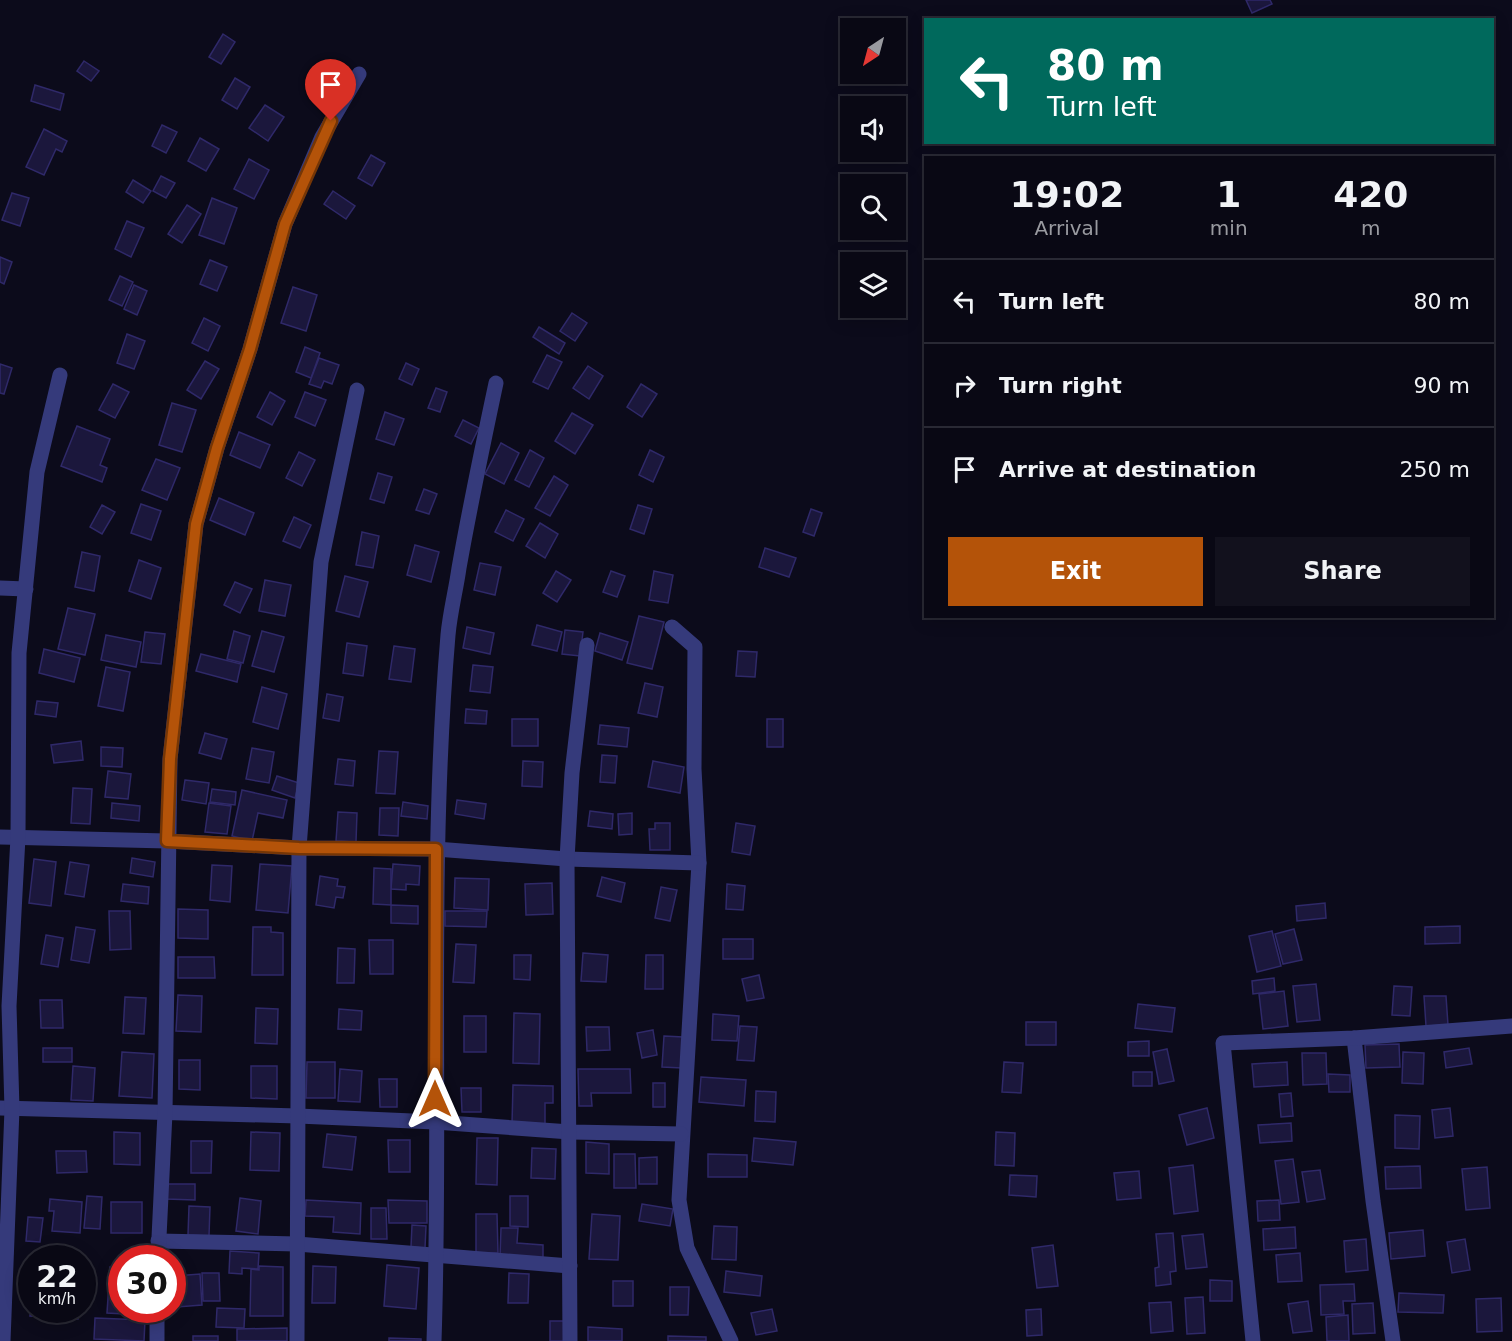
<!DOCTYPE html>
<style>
:root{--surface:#090814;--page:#12111d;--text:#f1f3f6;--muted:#999aa0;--line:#292934;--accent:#b45309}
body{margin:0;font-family:"DejaVu Sans",sans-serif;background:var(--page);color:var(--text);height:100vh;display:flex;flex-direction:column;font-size:22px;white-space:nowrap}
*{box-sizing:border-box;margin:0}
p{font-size:20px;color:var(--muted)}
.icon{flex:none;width:33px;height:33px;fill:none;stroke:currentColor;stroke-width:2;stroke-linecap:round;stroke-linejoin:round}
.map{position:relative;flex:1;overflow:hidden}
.side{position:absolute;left:924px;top:156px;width:570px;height:462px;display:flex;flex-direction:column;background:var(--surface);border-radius:0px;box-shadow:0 3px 15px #0003,0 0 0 2px var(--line)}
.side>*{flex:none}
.top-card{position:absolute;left:924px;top:18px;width:570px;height:126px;border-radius:0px;box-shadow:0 3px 15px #0003,0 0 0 2px var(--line);background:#00695c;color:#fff;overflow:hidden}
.needle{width:39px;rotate:216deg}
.tools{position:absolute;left:840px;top:18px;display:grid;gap:12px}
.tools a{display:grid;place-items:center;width:66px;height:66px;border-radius:0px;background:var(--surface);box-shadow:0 3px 15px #0003,0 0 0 2px var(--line);font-size:30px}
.speed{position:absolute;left:18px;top:1245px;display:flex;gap:12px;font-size:30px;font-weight:700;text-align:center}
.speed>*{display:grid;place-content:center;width:78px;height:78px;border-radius:50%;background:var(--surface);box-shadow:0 3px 15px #0003,0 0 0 2px var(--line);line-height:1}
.speed small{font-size:15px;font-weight:400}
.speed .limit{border:9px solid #d22;background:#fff;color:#111}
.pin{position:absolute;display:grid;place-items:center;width:51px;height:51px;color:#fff;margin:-62px -26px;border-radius:50% 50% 50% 0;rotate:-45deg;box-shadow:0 0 6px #0007}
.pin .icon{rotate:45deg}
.me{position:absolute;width:66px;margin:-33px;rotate:0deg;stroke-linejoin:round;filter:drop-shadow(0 0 4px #0008)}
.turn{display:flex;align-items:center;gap:21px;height:126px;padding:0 24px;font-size:27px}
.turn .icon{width:78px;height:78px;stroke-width:2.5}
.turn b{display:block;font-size:42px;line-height:51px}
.eta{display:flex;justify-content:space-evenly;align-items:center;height:102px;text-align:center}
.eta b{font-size:36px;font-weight:700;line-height:42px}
.cta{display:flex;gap:12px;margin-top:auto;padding:12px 24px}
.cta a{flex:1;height:69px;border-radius:0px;background:var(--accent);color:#fff;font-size:24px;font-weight:700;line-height:69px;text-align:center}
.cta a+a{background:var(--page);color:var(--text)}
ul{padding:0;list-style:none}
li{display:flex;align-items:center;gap:18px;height:84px;padding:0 24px;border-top:2px solid var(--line)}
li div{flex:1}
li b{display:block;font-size:22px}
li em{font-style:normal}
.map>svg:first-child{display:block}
</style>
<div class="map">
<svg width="1512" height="1341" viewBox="0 0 1512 1341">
<rect width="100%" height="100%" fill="#0c0b1b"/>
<!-- building -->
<g fill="#1b173c" stroke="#2f2969" stroke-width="1.5">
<polygon points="1246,0 1270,0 1272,4 1252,13"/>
<polygon points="223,34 235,42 221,64 209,57"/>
<polygon points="84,61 99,71 91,81 77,71"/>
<polygon points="235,78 250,87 237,109 222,100"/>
<polygon points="35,85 64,94 60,110 31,101"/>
<polygon points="265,105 284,117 268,141 249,128"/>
<polygon points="162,125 177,132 166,153 152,146"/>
<polygon points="44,129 67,141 62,152 56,149 44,175 26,167"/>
<polygon points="200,138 219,149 206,171 188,161"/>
<polygon points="371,155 385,163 372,186 358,178"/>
<polygon points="249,159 269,170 254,199 234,189"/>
<polygon points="161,176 175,183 166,198 153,191"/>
<polygon points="133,180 151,191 143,203 126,192"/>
<polygon points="333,191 355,206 346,219 324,204"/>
<polygon points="12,193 29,198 20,226 2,220"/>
<polygon points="212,198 237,208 224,244 199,235"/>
<polygon points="187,205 201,214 182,243 168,234"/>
<polygon points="127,221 144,228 131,257 115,249"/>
<polygon points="0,257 12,262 4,284 0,282"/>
<polygon points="210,260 227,267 217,291 200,284"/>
<polygon points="120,276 133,282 122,306 109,300"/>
<polygon points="134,285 147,291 137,315 124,309"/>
<polygon points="293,287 317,295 306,331 281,323"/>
<polygon points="572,313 587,323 575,341 560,331"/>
<polygon points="204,318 220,326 208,351 192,343"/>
<polygon points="539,327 565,343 559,354 533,337"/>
<polygon points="127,334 145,341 134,369 117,363"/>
<polygon points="305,347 320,353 311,378 296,372"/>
<polygon points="547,355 562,362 548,389 533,382"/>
<polygon points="319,358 339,365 332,384 324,381 321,388 309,384"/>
<polygon points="205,361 219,369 201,399 187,390"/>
<polygon points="406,363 419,369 412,385 399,379"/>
<polygon points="0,364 12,368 4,394 0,393"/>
<polygon points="588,366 603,376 589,399 573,388"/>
<polygon points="113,384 129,392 115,418 99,410"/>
<polygon points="641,384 657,394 642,417 627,407"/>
<polygon points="436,388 447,392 440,412 428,408"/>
<polygon points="270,392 285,401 272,425 257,417"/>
<polygon points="305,392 326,400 315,426 295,417"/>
<polygon points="172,403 196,410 182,452 159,445"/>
<polygon points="385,412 404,419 394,445 376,439"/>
<polygon points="572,413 593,425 575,454 555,441"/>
<polygon points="463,420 479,428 471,444 455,436"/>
<polygon points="77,426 110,439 100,465 107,468 102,482 61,466"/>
<polygon points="239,432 270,445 260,468 230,455"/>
<polygon points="501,443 519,453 504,484 485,474"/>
<polygon points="530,450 544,458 529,487 515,480"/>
<polygon points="650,450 664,457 653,482 639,475"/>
<polygon points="299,452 315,460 302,486 286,478"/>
<polygon points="156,459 180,468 167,500 142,490"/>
<polygon points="378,473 392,477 384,503 370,499"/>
<polygon points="554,476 568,485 550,516 535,508"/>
<polygon points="424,489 437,494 429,514 416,510"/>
<polygon points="219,498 254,513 245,535 210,520"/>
<polygon points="141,504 161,511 151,540 131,533"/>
<polygon points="102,505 115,512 102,534 90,527"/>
<polygon points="638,505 652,509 644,534 630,529"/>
<polygon points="811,509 822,513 814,536 803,532"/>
<polygon points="506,510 524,519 513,541 495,532"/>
<polygon points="294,517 311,525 300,548 283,541"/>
<polygon points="540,523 558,534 545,558 526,546"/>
<polygon points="362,532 379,536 373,568 356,565"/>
<polygon points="415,545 439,552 431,582 407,575"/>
<polygon points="765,548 796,558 789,577 759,567"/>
<polygon points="82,552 100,556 94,591 75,587"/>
<polygon points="139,560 161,568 151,599 129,591"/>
<polygon points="480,563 501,567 495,595 474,590"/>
<polygon points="556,571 571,580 557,602 543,593"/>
<polygon points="611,571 625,576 617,597 603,592"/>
<polygon points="654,571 673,575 668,603 649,600"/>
<polygon points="345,576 368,582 359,617 336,611"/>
<polygon points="265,580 291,585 285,616 259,611"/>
<polygon points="235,582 252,589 240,613 224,605"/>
<polygon points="68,608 95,614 85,655 58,649"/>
<polygon points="639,616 664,622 652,669 627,663"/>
<polygon points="537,625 562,632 557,651 532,645"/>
<polygon points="467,627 494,633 490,654 463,648"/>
<polygon points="565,630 583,632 580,656 562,654"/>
<polygon points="234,631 250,636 243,663 227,659"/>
<polygon points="262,631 284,637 274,672 252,666"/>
<polygon points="145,632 165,634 161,664 141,662"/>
<polygon points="600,633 628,642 622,660 595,651"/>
<polygon points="106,635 141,642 136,667 101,660"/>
<polygon points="347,643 367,646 363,676 343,673"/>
<polygon points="394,646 415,649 411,682 389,679"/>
<polygon points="44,649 80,658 74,682 39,673"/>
<polygon points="738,651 757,652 755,677 736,676"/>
<polygon points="201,654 241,664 237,682 196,671"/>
<polygon points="473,665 493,667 490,693 470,691"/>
<polygon points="106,667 130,672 123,711 98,706"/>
<polygon points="645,683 663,687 657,717 638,713"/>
<polygon points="262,687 287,694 278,729 253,722"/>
<polygon points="327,694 343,697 339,721 323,718"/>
<polygon points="37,701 58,703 56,717 35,714"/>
<polygon points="466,709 487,711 486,724 465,723"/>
<rect x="512" y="719" width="26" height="27"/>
<rect x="767" y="719" width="16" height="28"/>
<polygon points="600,725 629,728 627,747 598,744"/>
<polygon points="205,733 227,739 221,759 199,753"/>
<polygon points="81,741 83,760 54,763 51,745"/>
<polygon points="101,747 123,748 122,767 101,766"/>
<polygon points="252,748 274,752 269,783 246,779"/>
<polygon points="379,751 398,752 395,794 376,793"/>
<polygon points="602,755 617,756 615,783 600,782"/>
<polygon points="338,759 355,761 353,786 335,784"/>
<polygon points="523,761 543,762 542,787 522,786"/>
<polygon points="653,761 684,767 680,793 648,787"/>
<polygon points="108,771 131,774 128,799 105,797"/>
<polygon points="277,776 299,783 295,798 272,790"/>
<polygon points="185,780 209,783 206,804 182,800"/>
<polygon points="73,788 92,789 90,824 71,823"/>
<polygon points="212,789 236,792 235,805 210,802"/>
<polygon points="242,790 287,800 283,818 258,813 252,841 232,836"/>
<polygon points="457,800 486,804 484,819 455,814"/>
<polygon points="403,802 428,806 427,819 401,816"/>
<polygon points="112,803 140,806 139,821 111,818"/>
<polygon points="209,803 231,806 227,834 205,832"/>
<polygon points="380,808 399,808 398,836 379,835"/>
<polygon points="590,811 613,814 612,829 588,826"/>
<polygon points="338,812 357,813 356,842 336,841"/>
<polygon points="632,813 632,834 619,835 618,814"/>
<polygon points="655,823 670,823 670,850 650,850 649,829 655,829"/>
<polygon points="736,823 755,826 750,855 732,852"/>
<polygon points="132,858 155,862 153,877 130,873"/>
<polygon points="34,859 56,862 51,906 29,903"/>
<polygon points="70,862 89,865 84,897 65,894"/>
<polygon points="260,864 292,866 288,913 256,910"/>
<polygon points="393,864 420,866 419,885 406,884 406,890 391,889"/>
<polygon points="212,865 232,866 230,902 210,900"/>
<polygon points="374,868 391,869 391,905 373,904"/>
<polygon points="320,876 338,879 337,886 345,887 343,898 336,897 334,908 316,905"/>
<polygon points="602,877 625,883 621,902 597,896"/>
<polygon points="455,878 489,879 488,910 454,908"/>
<polygon points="552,883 553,914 526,915 525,884"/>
<polygon points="123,884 149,887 148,904 121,901"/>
<polygon points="727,884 745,886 743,910 726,909"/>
<polygon points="661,887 677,890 670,921 655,918"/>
<polygon points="1325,903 1326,918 1297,921 1296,906"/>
<polygon points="391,905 418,906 418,924 391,923"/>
<polygon points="178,909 208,910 208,939 178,938"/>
<polygon points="109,911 130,911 131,949 110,950"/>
<polygon points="445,911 487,911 486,927 445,926"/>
<polygon points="1460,926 1460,943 1425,944 1425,927"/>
<polygon points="76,927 95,930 89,963 71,960"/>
<polygon points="253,927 271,927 271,932 283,933 283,975 252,975"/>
<polygon points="1294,929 1302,960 1283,964 1275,934"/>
<polygon points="1272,931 1281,966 1257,972 1249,936"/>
<polygon points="46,935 63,938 58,967 41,964"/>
<rect x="723" y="939" width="30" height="20"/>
<polygon points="369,940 393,940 393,974 370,974"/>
<polygon points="456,944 476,945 474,983 453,982"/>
<polygon points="338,948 355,949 354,983 337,983"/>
<polygon points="583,953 608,955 606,982 581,981"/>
<polygon points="514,955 531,955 530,980 514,979"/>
<polygon points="646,955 663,955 663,989 645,989"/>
<polygon points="178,957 214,957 215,978 178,978"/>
<polygon points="759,975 764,998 747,1001 742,979"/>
<polygon points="1274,978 1275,991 1253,994 1252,981"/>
<polygon points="1316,984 1320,1020 1297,1022 1293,986"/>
<polygon points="1394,986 1412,987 1410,1016 1392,1015"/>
<polygon points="1284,991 1288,1026 1263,1029 1259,994"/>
<polygon points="178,995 202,996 201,1032 176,1031"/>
<polygon points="1424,996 1446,996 1448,1025 1426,1026"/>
<polygon points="125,997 146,998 144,1034 123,1033"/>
<polygon points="40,1000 62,1000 63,1028 41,1028"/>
<polygon points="1138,1004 1175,1008 1172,1032 1135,1028"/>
<polygon points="256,1008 278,1009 277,1044 255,1043"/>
<polygon points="339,1009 362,1011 361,1030 338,1029"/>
<polygon points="514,1013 540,1014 539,1064 513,1063"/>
<polygon points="713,1014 739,1016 737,1041 712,1040"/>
<rect x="464" y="1016" width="22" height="36"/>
<rect x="1026" y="1022" width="30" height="23"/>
<polygon points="740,1026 757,1027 754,1061 737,1060"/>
<polygon points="586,1027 609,1027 610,1050 587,1051"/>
<polygon points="653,1030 657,1055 642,1058 637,1033"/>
<polygon points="664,1036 683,1037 682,1068 662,1067"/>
<polygon points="1149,1041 1149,1056 1128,1056 1128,1042"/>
<polygon points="1399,1044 1400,1067 1366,1068 1365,1045"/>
<rect x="43" y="1048" width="29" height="14"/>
<polygon points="1469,1048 1472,1064 1446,1068 1444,1052"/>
<polygon points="1167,1049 1174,1081 1159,1084 1153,1052"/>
<polygon points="122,1052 154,1054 152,1098 119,1096"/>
<polygon points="1403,1052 1424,1053 1423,1084 1402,1083"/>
<polygon points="1302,1053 1326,1053 1327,1084 1303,1085"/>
<polygon points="179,1060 200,1060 200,1090 179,1089"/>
<polygon points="307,1062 335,1062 335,1098 306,1098"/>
<polygon points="1004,1062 1023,1063 1021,1093 1002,1092"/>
<polygon points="1287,1062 1288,1085 1254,1087 1252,1064"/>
<polygon points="73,1066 95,1068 93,1101 71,1100"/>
<polygon points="251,1066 277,1066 277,1099 251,1098"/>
<polygon points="340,1069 362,1071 360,1102 338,1101"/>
<polygon points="578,1069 630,1069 631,1093 591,1093 592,1106 579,1106"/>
<rect x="1133" y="1072" width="19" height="14"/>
<polygon points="1328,1074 1350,1075 1350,1092 1329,1092"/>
<polygon points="701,1077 746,1080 744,1106 699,1102"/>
<polygon points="379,1079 397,1079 397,1107 380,1107"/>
<rect x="653" y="1083" width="12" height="24"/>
<polygon points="513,1085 553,1086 553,1103 545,1103 545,1125 512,1124"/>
<polygon points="461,1088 481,1088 481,1112 462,1112"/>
<polygon points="756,1091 776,1092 775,1122 755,1121"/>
<polygon points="1291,1093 1293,1116 1281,1117 1279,1094"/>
<polygon points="1207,1108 1214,1138 1187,1145 1179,1115"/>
<polygon points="1450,1108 1453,1136 1435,1138 1432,1110"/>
<polygon points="1395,1115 1420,1116 1419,1149 1395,1148"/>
<polygon points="1291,1123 1292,1141 1260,1143 1258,1125"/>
<polygon points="114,1132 140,1133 140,1165 114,1164"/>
<polygon points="251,1132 280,1133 279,1171 250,1170"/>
<polygon points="996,1132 1015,1133 1014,1166 995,1165"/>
<polygon points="327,1134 356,1137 352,1170 323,1167"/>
<polygon points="477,1138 498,1138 497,1185 476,1184"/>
<polygon points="754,1138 796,1142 793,1165 752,1161"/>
<polygon points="388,1140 410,1140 410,1172 389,1172"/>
<polygon points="191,1141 212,1141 211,1173 191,1173"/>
<polygon points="586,1142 609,1144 609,1174 586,1173"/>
<polygon points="532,1148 556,1149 555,1179 531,1178"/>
<polygon points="56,1151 86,1151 87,1172 57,1173"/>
<polygon points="614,1154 635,1154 636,1188 614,1188"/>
<polygon points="708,1154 747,1155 747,1177 708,1177"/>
<polygon points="657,1157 657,1184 639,1184 639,1158"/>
<polygon points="1293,1159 1299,1202 1281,1204 1275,1161"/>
<polygon points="1193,1165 1198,1211 1174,1214 1169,1168"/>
<polygon points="1420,1166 1421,1188 1386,1189 1385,1167"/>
<polygon points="1487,1167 1490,1208 1466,1210 1462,1169"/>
<polygon points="1320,1170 1325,1199 1307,1202 1302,1172"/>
<polygon points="1139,1171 1141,1198 1117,1200 1114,1173"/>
<polygon points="1010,1175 1037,1176 1036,1197 1009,1195"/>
<polygon points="167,1184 195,1184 195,1200 166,1199"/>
<polygon points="87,1196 102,1197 100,1229 84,1228"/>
<polygon points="510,1196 528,1196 528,1227 510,1226"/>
<polygon points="240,1198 261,1201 258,1234 236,1231"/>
<polygon points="50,1199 82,1202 80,1233 52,1231 54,1211 49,1211"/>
<polygon points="306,1200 361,1203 360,1234 333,1232 334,1217 305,1216"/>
<polygon points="388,1200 427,1201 427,1223 389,1223"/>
<polygon points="1279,1200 1280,1220 1258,1221 1257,1201"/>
<rect x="111" y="1202" width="31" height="31"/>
<polygon points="642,1204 673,1209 670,1226 639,1221"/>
<polygon points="189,1206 210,1207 209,1236 188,1235"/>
<polygon points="371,1208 386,1208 387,1239 371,1239"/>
<polygon points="476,1214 497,1214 498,1253 476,1253"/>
<polygon points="592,1214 620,1216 618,1260 589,1259"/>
<polygon points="28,1217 43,1218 40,1242 26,1241"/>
<polygon points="412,1225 426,1226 425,1248 411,1247"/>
<polygon points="714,1226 737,1227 736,1260 712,1259"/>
<polygon points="1295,1227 1296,1248 1264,1250 1263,1229"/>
<polygon points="501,1228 518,1228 517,1243 543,1245 543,1259 500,1257"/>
<polygon points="1423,1230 1425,1256 1391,1259 1389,1233"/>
<polygon points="1173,1233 1176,1271 1170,1272 1171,1284 1156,1286 1155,1268 1159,1267 1156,1234"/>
<polygon points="1203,1234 1207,1267 1186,1269 1182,1236"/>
<polygon points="1366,1239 1368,1270 1346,1272 1344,1241"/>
<polygon points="1465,1239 1470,1270 1452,1273 1447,1242"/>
<polygon points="1053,1245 1058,1286 1037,1288 1032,1248"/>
<polygon points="230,1251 259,1253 258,1269 242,1268 242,1274 229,1273"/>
<polygon points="1300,1253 1302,1281 1278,1282 1276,1255"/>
<polygon points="387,1265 419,1268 416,1309 384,1306"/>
<polygon points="259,1266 283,1267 283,1316 250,1316 251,1269 259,1270"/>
<polygon points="313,1266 336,1267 335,1303 312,1303"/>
<polygon points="110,1267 122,1268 122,1310 143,1310 143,1315 107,1313"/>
<polygon points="726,1271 762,1276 760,1296 724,1292"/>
<polygon points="202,1273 219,1273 220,1301 203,1301"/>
<polygon points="509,1273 529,1274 528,1303 508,1303"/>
<polygon points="200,1274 202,1305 177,1307 175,1276"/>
<polygon points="1210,1280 1232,1281 1232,1301 1210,1301"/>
<rect x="613" y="1281" width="20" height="25"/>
<polygon points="1354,1284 1355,1301 1343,1301 1344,1314 1321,1315 1320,1285"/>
<polygon points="670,1287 689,1287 688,1315 670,1315"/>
<polygon points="1399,1293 1444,1295 1443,1313 1398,1312"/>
<polygon points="32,1297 32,1310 78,1310 78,1319 30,1316"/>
<polygon points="1203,1297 1205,1333 1187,1334 1185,1298"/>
<polygon points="1501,1298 1502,1331 1477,1332 1476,1299"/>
<polygon points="1308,1301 1312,1331 1293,1333 1288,1304"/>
<polygon points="1171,1302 1173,1331 1151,1333 1149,1303"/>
<polygon points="1373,1303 1375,1333 1353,1334 1352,1304"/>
<polygon points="217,1308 245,1309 244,1328 216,1327"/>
<polygon points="772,1309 777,1331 756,1335 751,1313"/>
<polygon points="1041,1309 1042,1335 1027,1336 1026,1310"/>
<polygon points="1348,1315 1349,1341 1327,1341 1326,1317"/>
<polygon points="95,1318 145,1320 144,1341 94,1339"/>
<rect x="550" y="1321" width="14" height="20"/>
<polygon points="588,1327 622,1329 622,1341 588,1341"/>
<polygon points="287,1328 287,1341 237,1341 237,1329"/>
<rect x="193" y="1336" width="25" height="5"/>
<polygon points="668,1336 706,1337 706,1341 668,1341"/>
<polygon points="389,1338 421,1339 421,1341 389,1341"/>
</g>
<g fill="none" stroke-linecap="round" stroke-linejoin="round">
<!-- minor -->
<g stroke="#353a7b" stroke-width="15">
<polyline points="0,588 26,589"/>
<polyline points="672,627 695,647 694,769 699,863 679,1200 687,1248 731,1341"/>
<polyline points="0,837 167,841 299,848 436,849 567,859 699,863"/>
<polyline points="1354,1038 1373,1201 1393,1341"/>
<polyline points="0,1108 298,1116 435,1122 570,1132 681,1134"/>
<polyline points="158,1241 297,1244 570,1266"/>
<polyline points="158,1258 165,1113 170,759 196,524 217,448 250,349 285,224 322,137 359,74"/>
<polyline points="3,1341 12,1109 9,1006 18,837 19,653 37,472 60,375"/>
<polyline points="157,1341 157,1310"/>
<polyline points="297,1341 299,848 321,562 357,390"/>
<path d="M434 1341C442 1105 428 870 448 635 450 612 456 590 459 568 470 506 483 444 496 383"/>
<polyline points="570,1341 567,859 572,773 587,645"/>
<polyline points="1253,1341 1223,1043 1354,1038 1512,1026"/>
</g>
</g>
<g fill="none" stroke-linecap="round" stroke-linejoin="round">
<defs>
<polyline id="route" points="331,121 285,224 250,349 217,448 196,524 170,759 167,841 299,848 436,849 435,1099"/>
</defs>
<!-- route casing -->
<use href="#route" stroke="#753606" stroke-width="15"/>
<!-- route -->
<use href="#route" stroke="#b45309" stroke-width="10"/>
</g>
</svg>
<div class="tools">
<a><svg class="needle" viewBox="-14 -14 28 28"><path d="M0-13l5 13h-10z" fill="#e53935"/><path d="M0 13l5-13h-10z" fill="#999aa0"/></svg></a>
<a><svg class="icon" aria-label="sound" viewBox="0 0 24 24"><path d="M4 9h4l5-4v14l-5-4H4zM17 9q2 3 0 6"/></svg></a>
<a><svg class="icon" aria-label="search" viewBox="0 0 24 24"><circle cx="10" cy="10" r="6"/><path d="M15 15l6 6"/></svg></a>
<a><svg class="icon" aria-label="layers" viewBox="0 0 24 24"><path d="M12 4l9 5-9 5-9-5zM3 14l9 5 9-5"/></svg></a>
</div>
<div class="speed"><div>22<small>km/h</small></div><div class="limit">30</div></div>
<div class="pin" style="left:331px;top:121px;background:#d93025"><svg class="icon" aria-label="arrive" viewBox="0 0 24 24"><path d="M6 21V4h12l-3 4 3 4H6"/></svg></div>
<svg class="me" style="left:435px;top:1099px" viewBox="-20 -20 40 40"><path d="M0-17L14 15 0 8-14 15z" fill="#b45309" stroke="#fff" stroke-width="4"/></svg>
<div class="top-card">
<div class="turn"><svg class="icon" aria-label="left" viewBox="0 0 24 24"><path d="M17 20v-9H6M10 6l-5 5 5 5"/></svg><div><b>80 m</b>Turn left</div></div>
</div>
<section class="side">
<div class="eta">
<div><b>19:02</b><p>Arrival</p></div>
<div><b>1</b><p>min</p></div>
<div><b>420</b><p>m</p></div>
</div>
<ul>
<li><svg class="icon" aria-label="left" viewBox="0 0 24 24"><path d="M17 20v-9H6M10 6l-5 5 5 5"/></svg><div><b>Turn left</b></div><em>80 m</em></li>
<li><svg class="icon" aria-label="right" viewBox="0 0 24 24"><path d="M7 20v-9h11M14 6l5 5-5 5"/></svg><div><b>Turn right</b></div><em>90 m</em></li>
<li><svg class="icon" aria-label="arrive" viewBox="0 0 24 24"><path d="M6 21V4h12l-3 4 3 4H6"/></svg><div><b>Arrive at destination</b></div><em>250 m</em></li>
</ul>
<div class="cta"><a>Exit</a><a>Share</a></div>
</section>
</div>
